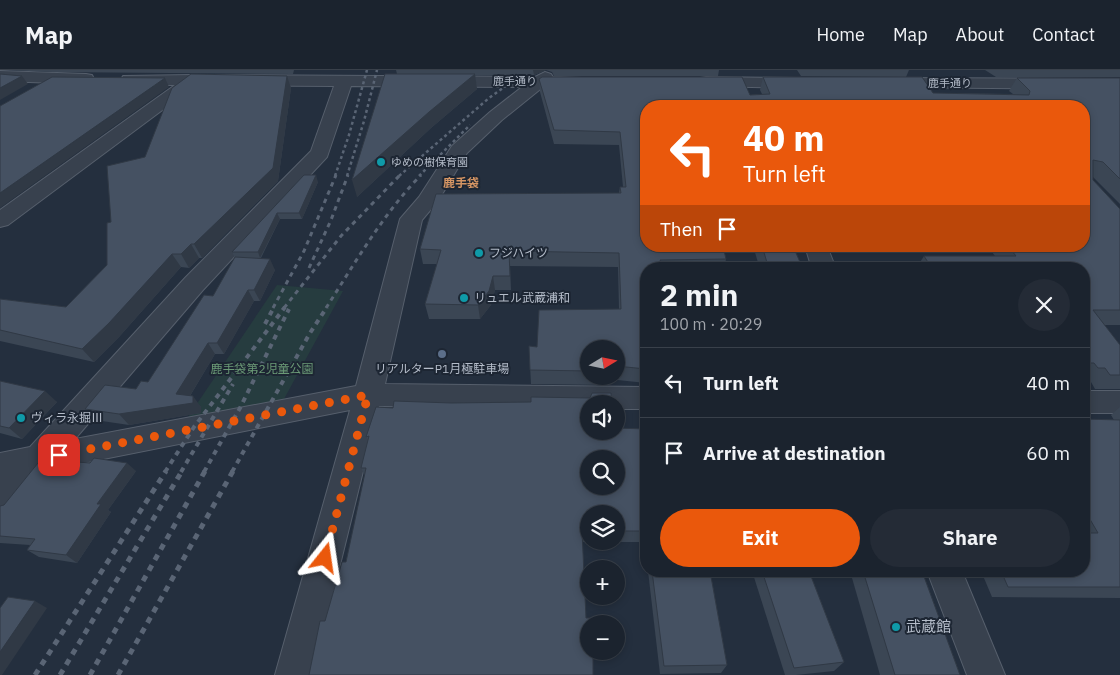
<!DOCTYPE html>
<meta charset="utf-8">
<style>
:root{--surface:#1b232e;--page:#242b36;--text:#f1f3f6;--muted:#a0a4aa;--line:#39404a;--accent:#ea580c}
body{margin:0;font-family:"IBM Plex Sans","Noto Sans JP",sans-serif;background:var(--page);color:var(--text);height:100vh;display:flex;flex-direction:column;font-size:19px;white-space:nowrap}
*{box-sizing:border-box;margin:0}
p{font-size:16px;color:var(--muted)}
.icon{flex:none;width:28px;height:28px;fill:none;stroke:currentColor;stroke-width:2;stroke-linecap:round;stroke-linejoin:round}
.map{position:relative;flex:1;overflow:hidden}
.details{position:absolute;left:640px;top:192px;width:450px;height:315px;display:flex;flex-direction:column;background:var(--surface);border-radius:20px;box-shadow:0 2px 8px #0003,0 0 0 1px var(--line)}
.details>*{flex:none}
.guide{position:absolute;left:640px;top:30px;width:450px;height:152px;border-radius:20px;box-shadow:0 2px 8px #0003,0 0 0 1px var(--line);background:#ea580c;color:#fff;overflow:hidden}
.needle{width:32px;rotate:80deg}
.controls{position:absolute;left:580px;top:270px;display:grid;gap:10px}
.controls a{display:grid;place-items:center;width:45px;height:45px;border-radius:50%;background:var(--surface);box-shadow:0 2px 8px #0003,0 0 0 1px var(--line);font-size:25px}
.pin{position:absolute;display:grid;place-items:center;width:42px;height:42px;color:#fff;margin:-21px;border-radius:10px;box-shadow:0 2px 8px #0006}
.me{position:absolute;width:55px;margin:-28px;rotate:15deg;stroke-linejoin:round;filter:drop-shadow(0 0 4px #0008)}
.turn{display:flex;align-items:center;gap:18px;height:105px;padding:0 20px;font-size:22px}
.turn .icon{width:65px;height:65px;stroke-width:2.5}
.turn b{display:block;font-size:35px;line-height:42px}
.then{display:flex;align-items:center;height:48px;padding:0 20px;background:#0003;gap:10px;font-size:19px}
.round{display:grid;place-items:center;flex:none;width:52px;height:52px;border-radius:26px;background:var(--page)}
.headline{display:flex;align-items:center;justify-content:space-between;height:85px;padding:0 20px}
h1{font-size:30px;font-weight:800;line-height:38px}
.primary-button{display:flex;gap:10px;margin-top:auto;padding:10px 20px}
.primary-button a{flex:1;height:58px;border-radius:30px;background:var(--accent);color:#fff;font-size:20px;font-weight:800;line-height:58px;text-align:center}
.primary-button a+a{background:var(--page);color:var(--text)}
ul{padding:0;list-style:none}
li{display:flex;align-items:center;gap:15px;height:70px;padding:0 20px;border-top:1px solid var(--line)}
li div{flex:1}
li b{display:block;font-size:19px}
li em{font-style:normal}
header{display:flex;align-items:center;gap:30px;box-sizing:border-box;height:70px;padding:0 25px;background:var(--surface);border-bottom:1px solid var(--line)}
header strong{font-size:24px}
nav{display:flex;gap:28px;margin-inline-start:auto;font-size:18px}
.map>svg:first-child{display:block}
</style>
<header>
<strong>Map</strong>
<nav><a>Home</a><a>Map</a><a>About</a><a>Contact</a></nav>
</header>
<div class="map">
<svg width="1120" height="605" viewBox="0 0 1120 605">
<rect width="100%" height="100%" fill="#242f3e"/>
<!-- green -->
<polygon fill="#263c3f" points="277,215 343,221 284,329 188,347"/>
<g fill="none" stroke-linecap="round" stroke-linejoin="round">
<defs>
<g id="minor">
<polygon points="0,1 86,4 92,5 94,9 92,13 86,14 0,11"/>
<path d="M545 2 551 4 553 7 582 8 584 12 582 16 543 17 502 50 467 83 438 131 422 150 385 314 646 317V339H616V334H589V339L379 336 313 605H275L350 340 48 400 11 442 0 447V383L30 377 185 208 311 81 334 16 196 15 8 155 0 157V140L175 15H129L123 14 121 10 123 6 193 5 535 7ZM351 16 522 17 490 42 452 76 419 127 400 149 356 316 75 369 203 220 327 87Z"/>
<polygon points="706,7 798,8 804,9 806,13 804,17 798,18 700,16 698,12 700,8"/>
<polygon points="889,8 1120,9 1120,19 883,17 881,13 883,9"/>
<polygon points="805,176 827,176 836,199 812,199"/>
<rect x="1084" y="321" width="36" height="22"/>
<polygon points="927,501 962,501 1005,605 967,605"/>
</g>
</defs>
<!-- minor casing -->
<use href="#minor" stroke="#565f6c" stroke-width="2"/>
<!-- minor -->
<use href="#minor" fill="#38414e" fill-rule="evenodd"/>
<!-- rail-far3 -->
<g stroke="#5a6575" stroke-width="2.5" stroke-dasharray="3 3" stroke-linecap="butt">
<polyline points="335,106 349,65 367,0"/>
<polyline points="347,106 364,51 377,0"/>
<polyline points="399,106 489,28 528,0"/>
<polyline points="419,106 470,55"/>
</g>
<!-- rail-far2 -->
<g stroke="#5a6575" stroke-width="3" stroke-dasharray="4.5 4.5" stroke-linecap="butt">
<polyline points="309,198 331,150 348,105"/>
<polyline points="273,238 304,181 336,105"/>
<polyline points="284,238 341,166 400,105"/>
<path d="M326 238C355 193 383 144 421 105"/>
</g>
<!-- rail-far1 -->
<g stroke="#5a6575" stroke-width="4" stroke-dasharray="5 5" stroke-linecap="butt">
<polyline points="265,254 274,237"/>
<polyline points="165,402 194,357 285,237"/>
<polyline points="181,402 233,314"/>
<polyline points="204,402 240,338 289,239"/>
<polyline points="232,402 310,263 327,237"/>
</g>
<!-- rail -->
<g stroke="#5a6575" stroke-width="5" stroke-dasharray="6 6" stroke-linecap="butt">
<polyline points="35,605 166,401"/>
<polyline points="60,605 182,401"/>
<polyline points="90,605 205,401"/>
<polyline points="118,605 233,401"/>
</g>
</g>
<!-- wall -->
<g fill="#3b4654" fill-rule="evenodd">
<polygon points="6,0 294,0 293,4 52,2"/>
<polygon points="396,0 719,0 718,6 554,6 552,2 546,0 534,5 475,5 477,19 431,58 357,127 397,4"/>
<polygon points="797,0 909,0 906,7 801,6"/>
<polygon points="985,0 1120,0 1120,7 996,7"/>
<polygon points="287,6 291,18 278,111 202,188 199,188 189,198 181,197 119,267 94,292 0,271 0,229 66,237 107,195 111,152 145,87"/>
<path d="M763 7 933 23 1013 24 1009 21 1017 8H1120V134L1093 107V110L1120 139V255H1104L1120 275V319H1095L1091 312H1084V199H886L887 197H917L924 186H995L992 182 995 177 994 176H1084V36H646V176L726 189 724 199H646V313L608 309 607 315 531 314 529 276 537 277 619 239 618 197 510 196 511 220H495L491 235 480 249H429L425 234 437 194H423L420 179 619 123 620 117H623L619 75 554 74 540 22 539 9 750 25 762 24 760 20ZM589 279H616V306H589Z"/>
<polygon points="304,105 318,112 302,149 280,149 261,188 275,200 260,231 254,231 224,284 215,284 190,326 201,337 201,343 129,355 95,350 85,339 136,319 148,312 213,226 235,188 232,182"/>
<polygon points="753,176 793,176 803,199 760,199"/>
<polygon points="0,311 57,332 22,369 0,363"/>
<polygon points="1120,337 1120,528 992,527 981,501 1084,501 1084,350 1114,350 1111,345"/>
<path d="M646 359V486L645 472H583L325 551 346 492 365 406 361 398 368 370 366 367 589 361ZM589 444H616V471H589Z"/>
<polygon points="136,401 108,440 111,442 77,493 39,487 27,480 30,475 0,473 0,436"/>
<polygon points="648,501 710,501 727,595 721,603 660,604"/>
<polygon points="752,501 809,501 844,592 834,601 796,605 785,605"/>
<polygon points="850,501 922,501 960,605 880,605"/>
</g>
<!-- shaded-wall -->
<g fill="#303945">
<polygon points="533,0 546,0 534,5"/>
<polygon points="475,4 477,19 431,58 357,127 352,110 429,42"/>
<polygon points="22,6 28,14 0,30 0,18"/>
<polygon points="287,6 291,18 278,111 202,188 194,174"/>
<polygon points="165,8 169,17 0,138 0,123"/>
<polygon points="316,105 318,112 302,149 299,143"/>
<polygon points="277,143 280,149 260,188 258,182"/>
<polygon points="191,174 199,188 189,198 181,184"/>
<polygon points="172,184 181,197 119,267 94,292 82,279"/>
<polygon points="270,189 275,200 260,231 254,220"/>
<polygon points="493,206 495,220 491,235 480,249 478,235"/>
<polygon points="248,220 254,231 224,284 217,273"/>
<polygon points="208,273 215,284 185,334 193,326 201,337 201,343 129,355 119,344 176,324"/>
<polygon points="45,321 57,332 22,369 9,358"/>
<polygon points="127,393 136,401 108,440 111,442 77,493 66,485 97,434"/>
<polygon points="35,531 47,538 2,605 0,605 0,582"/>
</g>
<!-- building -->
<g fill="#455162" stroke="#303945" fill-rule="evenodd">
<polygon points="0,4 22,6 0,18"/>
<polygon points="191,4 287,6 273,98 194,174 191,174 181,184 172,184 109,253 82,279 0,260 0,229 66,237 107,195 107,153 111,152 107,96 145,87 172,18"/>
<polygon points="385,4 475,4 429,42 352,110"/>
<polygon points="52,7 165,8 0,123 0,36"/>
<polygon points="542,7 742,7 750,25 770,24 763,7 922,7 933,23 1029,25 1030,21 1017,8 1120,8 1120,109 1103,92 1093,90 1093,110 1120,139 1120,240 1093,240 1120,275 1120,305 1110,305 1105,298 1098,298 1094,293 1084,293 1084,199 887,199 887,197 931,197 924,186 1016,186 1008,176 1084,176 1084,36 646,36 646,176 723,176 726,189 660,190 664,199 646,199 646,299 616,296 616,279 589,279 589,301 530,300 529,276 537,277 539,240 621,239 619,183 509,181 510,206 493,206 489,221 478,235 425,234 441,180 420,179 436,124 621,123 620,117 626,117 620,62 554,60 539,9"/>
<polygon points="304,105 316,105 299,143 277,143 258,182 232,182"/>
<polygon points="762,176 793,176 803,199 769,199"/>
<polygon points="235,187 270,189 254,220 248,220 217,273 208,273 176,324 193,326 193,333 119,344 85,339 105,315 136,319 141,311 148,312 204,225 213,226"/>
<polygon points="0,311 45,321 9,358 0,356"/>
<path d="M592 323H611L612 334H589V361H616V358L646 359V461H616V444H589V461H582L586 548H592V554H589V581H593V605H309L320 551H325L342 492H346L366 398H361L369 366 366 367 376 337 393 338 394 331 451 333 531 332V327L590 328ZM589 389H616V416H589Z"/>
<polygon points="1084,349 1120,350 1120,517 1008,517 1001,501 1084,501 1084,463 1098,463 1084,439 1084,352 1086,351"/>
<polygon points="94,388 127,393 97,434 101,434 66,485 27,480 35,469 0,466 0,436 4,435 38,393 52,390 90,393"/>
<polygon points="652,501 710,501 727,595 664,596"/>
<polygon points="762,501 809,501 844,592 794,598"/>
<polygon points="863,501 922,501 960,605 895,605"/>
<polygon points="8,527 35,531 0,582 0,538"/>
</g>
<g fill="none" stroke-linecap="round" stroke-linejoin="round">
<!-- route -->
<polyline stroke="#ea580c" stroke-width="9" stroke-dasharray="0 16.2" points="59,385 368,325 325,488"/>
</g>
<!-- markers -->
<g fill="#0f9aa8" stroke="#1d2633" stroke-width="2">
<circle cx="381" cy="92" r="5"/>
<circle cx="479" cy="183" r="5"/>
<circle cx="464" cy="228" r="5"/>
<circle cx="21" cy="348" r="5"/>
<circle cx="896" cy="557" r="5"/>
</g>
<circle fill="#5c6f8a" stroke="#1d2633" stroke-width="2" cx="442" cy="284" r="5"/>
<g text-anchor="middle" stroke-width="4" stroke-linejoin="round" paint-order="stroke">
<!-- far-street labels -->
<g font-size="11" fill="#b4bcc9" stroke="#1d2633">
<text x="515" y="15">鹿手通り</text>
<text x="950" y="17">鹿手通り</text>
</g>
<!-- far-poi labels -->
<g font-size="11" fill="#b4bcc9" stroke="#1d2633" text-anchor="start">
<text x="391" y="96">ゆめの樹保育園</text>
</g>
<!-- far-quarter labels -->
<g font-size="12" font-weight="bold" fill="#d59563" stroke="#1d2633">
<text x="461" y="117">鹿手袋</text>
</g>
<!-- poi labels -->
<g font-size="12" fill="#b4bcc9" stroke="#1d2633" text-anchor="start">
<text x="489" y="187">フジハイツ</text>
<text x="474" y="232">リュエル武蔵浦和</text>
<text x="442" y="303" text-anchor="middle">リアルターP1月極駐車場</text>
<text x="31" y="352">ヴィラ永掘Ⅲ</text>
</g>
<!-- park labels -->
<g font-size="12" fill="#6b9a76" stroke="#1d2633">
<text x="262" y="303">鹿手袋第2児童公園</text>
</g>
<!-- near-poi labels -->
<g font-size="15" fill="#b4bcc9" stroke="#1d2633" text-anchor="start">
<text x="906" y="562">武蔵館</text>
</g>
</g>
</svg>
<div class="controls">
<a><svg class="needle" viewBox="-14 -14 28 28"><path d="M0-13l5 13h-10z" fill="#e53935"/><path d="M0 13l5-13h-10z" fill="#a0a4aa"/></svg></a>
<a><svg class="icon" aria-label="sound" viewBox="0 0 24 24"><path d="M4 9h4l5-4v14l-5-4H4zM17 9q2 3 0 6"/></svg></a>
<a><svg class="icon" aria-label="search" viewBox="0 0 24 24"><circle cx="10" cy="10" r="6"/><path d="M15 15l6 6"/></svg></a>
<a><svg class="icon" aria-label="layers" viewBox="0 0 24 24"><path d="M12 4l9 5-9 5-9-5zM3 14l9 5 9-5"/></svg></a>
<a>+</a>
<a>−</a>
</div>
<div class="pin" style="left:59px;top:385px;background:#d93025"><svg class="icon" aria-label="arrive" viewBox="0 0 24 24"><path d="M6 21V4h12l-3 4 3 4H6"/></svg></div>
<svg class="me" style="left:325px;top:488px" viewBox="-20 -20 40 40"><path d="M0-17L14 15 0 8-14 15z" fill="#ea580c" stroke="#fff" stroke-width="4"/></svg>
<div class="guide">
<div class="turn"><svg class="icon" aria-label="left" viewBox="0 0 24 24"><path d="M17 20v-9H6M10 6l-5 5 5 5"/></svg><div><b>40 m</b>Turn left</div></div>
<div class="then">Then<svg class="icon" aria-label="arrive" viewBox="0 0 24 24"><path d="M6 21V4h12l-3 4 3 4H6"/></svg></div>
</div>
<section class="details">
<div class="headline"><div><h1>2 min</h1><p>100 m · 20:29</p></div><a class="round"><svg class="icon" aria-label="close" viewBox="0 0 24 24"><path d="M6 6l12 12M18 6L6 18"/></svg></a></div>
<ul>
<li><svg class="icon" aria-label="left" viewBox="0 0 24 24"><path d="M17 20v-9H6M10 6l-5 5 5 5"/></svg><div><b>Turn left</b></div><em>40 m</em></li>
<li><svg class="icon" aria-label="arrive" viewBox="0 0 24 24"><path d="M6 21V4h12l-3 4 3 4H6"/></svg><div><b>Arrive at destination</b></div><em>60 m</em></li>
</ul>
<div class="primary-button"><a>Exit</a><a>Share</a></div>
</section>
</div>
